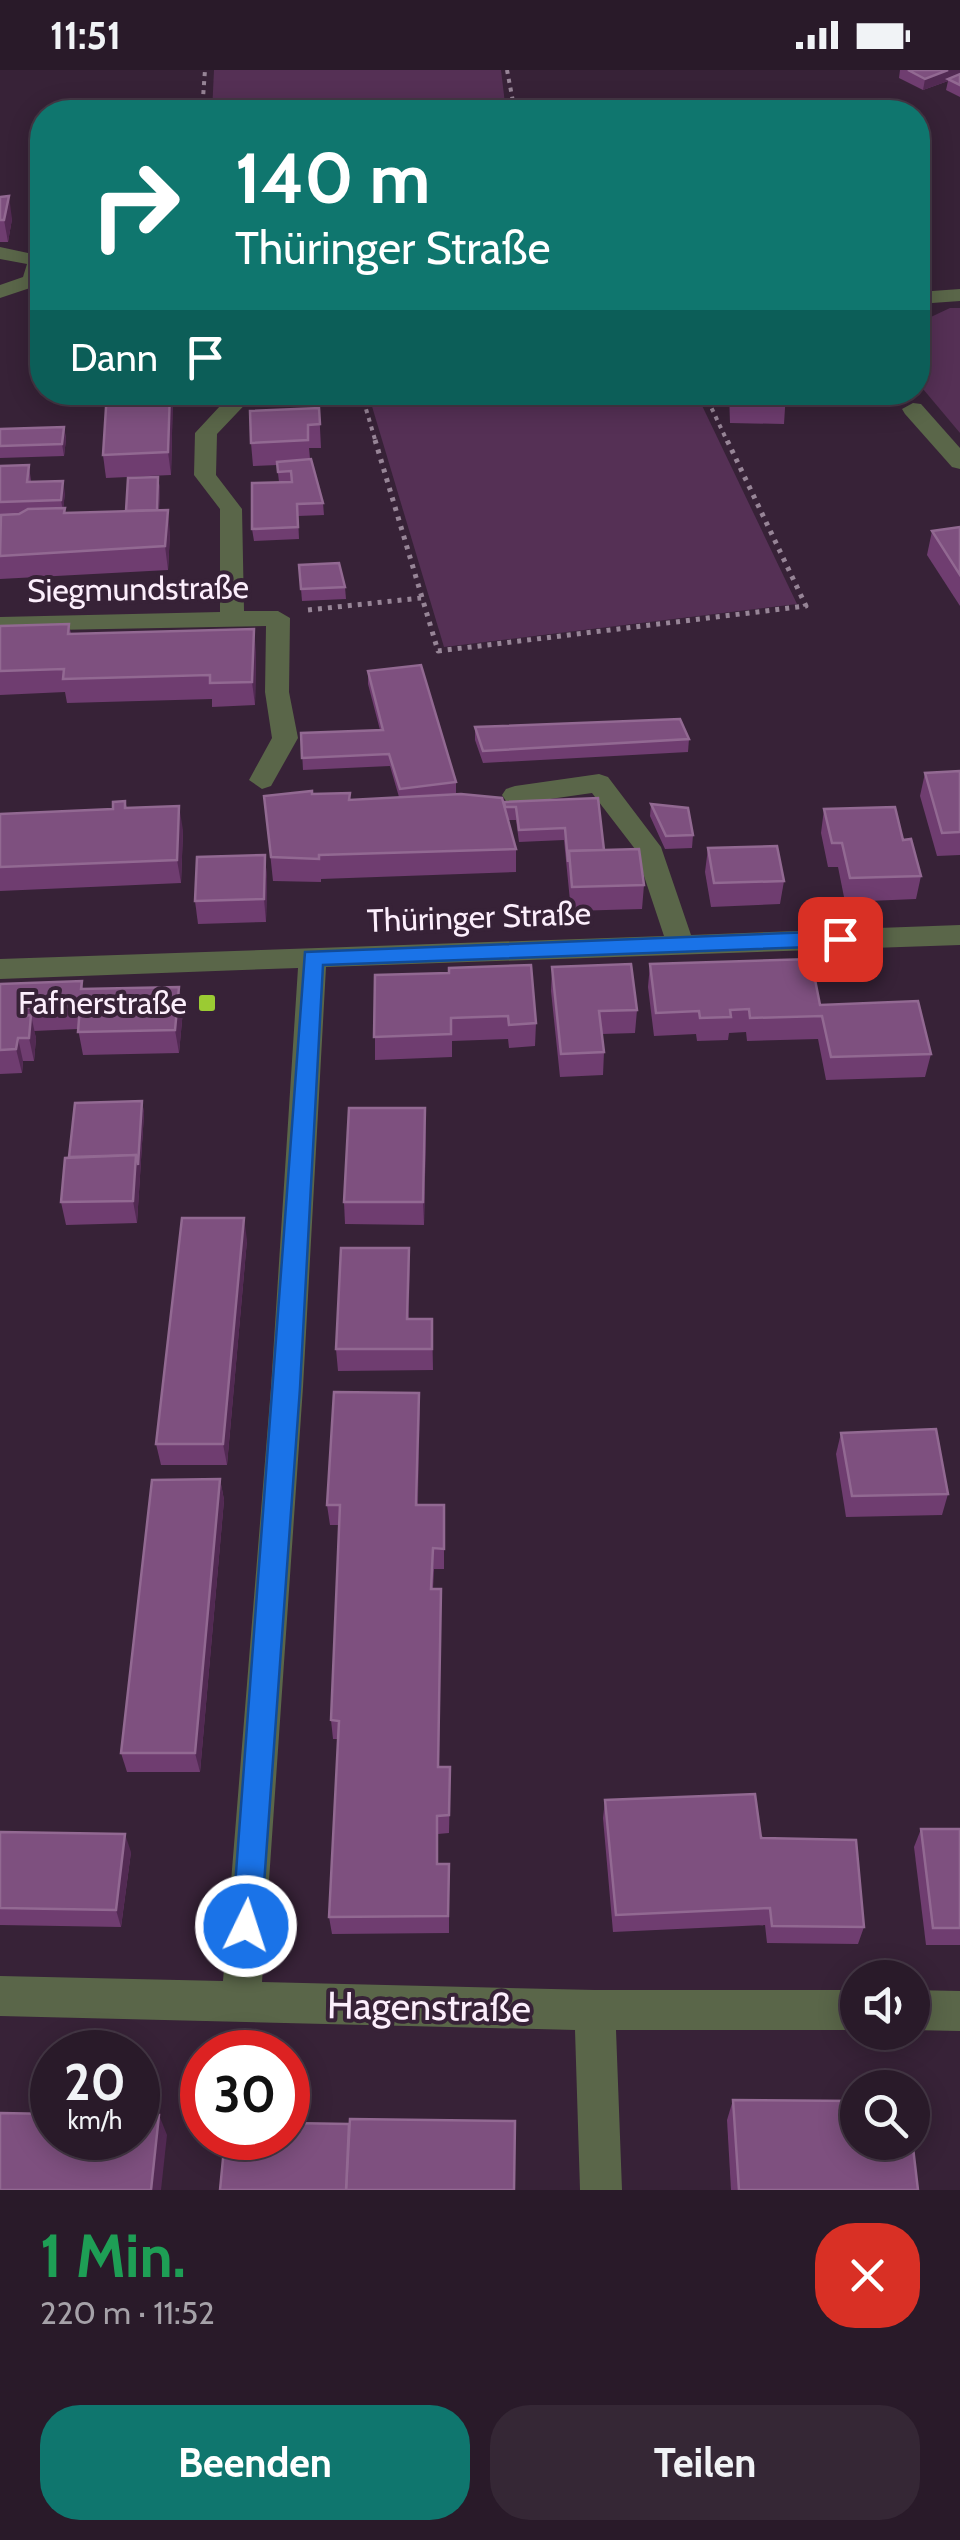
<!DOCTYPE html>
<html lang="de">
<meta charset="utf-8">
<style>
:root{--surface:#291a29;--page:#352735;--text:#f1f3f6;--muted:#a5a1a8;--line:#453846;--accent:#0f766e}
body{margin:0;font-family:Cabin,sans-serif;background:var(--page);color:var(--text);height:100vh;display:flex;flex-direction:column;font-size:38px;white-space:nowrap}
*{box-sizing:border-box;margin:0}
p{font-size:32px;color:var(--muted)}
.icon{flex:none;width:55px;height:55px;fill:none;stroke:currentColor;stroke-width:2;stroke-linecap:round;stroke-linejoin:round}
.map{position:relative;height:2120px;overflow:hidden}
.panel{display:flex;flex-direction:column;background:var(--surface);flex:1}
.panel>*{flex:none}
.top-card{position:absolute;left:30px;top:30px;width:900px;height:305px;border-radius:40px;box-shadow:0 5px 25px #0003,0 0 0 2px var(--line);background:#0f766e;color:#fff;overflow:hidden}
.tools{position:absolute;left:840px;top:1890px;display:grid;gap:20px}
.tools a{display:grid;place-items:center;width:90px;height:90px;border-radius:50%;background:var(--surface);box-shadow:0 5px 25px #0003,0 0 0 2px var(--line);font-size:50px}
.speed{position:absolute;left:30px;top:1960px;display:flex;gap:20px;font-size:50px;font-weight:700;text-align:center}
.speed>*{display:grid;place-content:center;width:130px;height:130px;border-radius:50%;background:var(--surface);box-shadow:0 5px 25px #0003,0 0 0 2px var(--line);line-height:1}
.speed small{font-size:25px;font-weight:400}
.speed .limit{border:15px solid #d22;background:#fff;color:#111}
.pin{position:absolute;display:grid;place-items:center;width:85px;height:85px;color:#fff;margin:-42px;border-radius:20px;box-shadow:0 5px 15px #0006}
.me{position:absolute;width:110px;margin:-55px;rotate:4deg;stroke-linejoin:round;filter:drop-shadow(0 0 8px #0008)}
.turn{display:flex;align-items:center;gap:35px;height:210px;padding:0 40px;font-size:45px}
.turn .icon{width:130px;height:130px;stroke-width:2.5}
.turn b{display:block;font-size:70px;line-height:85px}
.then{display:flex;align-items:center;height:95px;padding:0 40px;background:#0003;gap:20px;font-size:38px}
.round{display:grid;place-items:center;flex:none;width:105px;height:105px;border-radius:40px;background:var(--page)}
.overview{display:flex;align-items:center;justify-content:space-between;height:170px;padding:0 40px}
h1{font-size:60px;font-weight:800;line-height:75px;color:#1e9e55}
.primary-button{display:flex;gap:20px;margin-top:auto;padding:20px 40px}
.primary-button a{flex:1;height:115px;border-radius:40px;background:var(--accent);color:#fff;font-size:40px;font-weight:800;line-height:115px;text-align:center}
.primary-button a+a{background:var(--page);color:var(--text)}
.status{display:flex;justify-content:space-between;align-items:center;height:70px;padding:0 50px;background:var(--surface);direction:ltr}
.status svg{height:28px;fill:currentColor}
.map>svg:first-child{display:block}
</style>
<div class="status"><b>11:51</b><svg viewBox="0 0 49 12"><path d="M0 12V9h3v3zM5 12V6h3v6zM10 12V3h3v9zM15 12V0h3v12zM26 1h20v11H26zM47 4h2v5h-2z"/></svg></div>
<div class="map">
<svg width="960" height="2120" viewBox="0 0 960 2120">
<rect width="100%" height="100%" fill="#372237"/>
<!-- green -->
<g fill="#553055">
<polygon points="214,0 501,0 506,42 212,42"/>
<polygon points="950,238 960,238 960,363 918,313 918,253"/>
<polygon points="368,323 696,323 797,534 444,577"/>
</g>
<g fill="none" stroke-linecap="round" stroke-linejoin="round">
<!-- path-far1 -->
<g stroke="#978597" stroke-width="4" stroke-dasharray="4 5" stroke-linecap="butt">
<polyline points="507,0 515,42"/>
<polyline points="202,42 205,0"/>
<polyline points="361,322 376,373"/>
<polyline points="704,322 728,373"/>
</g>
<!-- path -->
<g stroke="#978597" stroke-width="5" stroke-dasharray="4 6" stroke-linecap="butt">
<polyline points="375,370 438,581 806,536 727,370"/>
<polyline points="308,540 421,528"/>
</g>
<!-- minor -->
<g fill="#5a6649" fill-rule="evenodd">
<polygon points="0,177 42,186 39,215 0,228 0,215 23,207 27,194 0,189"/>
<polygon points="960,219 960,231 918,234 918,222"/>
<polygon points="233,322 255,324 217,364 216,405 242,439 244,541 278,541 290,548 289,622 298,668 271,716 262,719 249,710 272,668 265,622 266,556 0,561 0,547 220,542 220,439 194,405 195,363"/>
<polygon points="913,333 921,334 960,378 960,399 952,397 905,344 902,339"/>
<polygon points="599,704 608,707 661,777 691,865 960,855 960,875 326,897 303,1317 262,1912 595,1920 858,1920 858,1960 616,1960 622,2120 580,2120 575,1960 0,1946 0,1906 223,1911 271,1317 298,898 0,909 0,889 664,866 635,779 592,723 515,734 506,731 502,725 506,719 515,716"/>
<polygon points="912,1920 960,1921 960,1961 912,1960"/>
</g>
</g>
<!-- wall -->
<g fill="#6f3d70">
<polygon points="900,0 960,0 960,27 946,20 948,11 923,20 899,8"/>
<polygon points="0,127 12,149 8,172 0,172"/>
<polygon points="107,322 173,322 171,405 106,408 103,385"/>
<polygon points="729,322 786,322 784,354 730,353"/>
<polygon points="319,338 321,378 309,378 310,389 323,433 324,445 298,446 299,469 254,471 252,459 279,412 277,395 253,396 251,373"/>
<polygon points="64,357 66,369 64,386 0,388 0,359"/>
<polygon points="29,395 31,412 65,423 63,438 66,443 126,441 158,407 160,419 159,440 170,463 168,500 0,509 0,450 20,444 0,444 0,396"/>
<polygon points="960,457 960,536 927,485 932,461"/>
<polygon points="299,495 345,517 346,529 302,531"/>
<polygon points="69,554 71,564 256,582 255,635 212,637 212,629 67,633 65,622 0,625 0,556"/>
<polygon points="368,601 456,712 456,724 504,732 598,728 604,780 644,815 642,839 571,841 564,770 519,772 516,750 508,750 516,779 516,802 321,809 321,812 273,811 264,726 312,724 350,730 399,727 390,696 303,700 301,663 380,660 368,614"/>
<polygon points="475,657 689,669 688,682 483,693 475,670"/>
<polygon points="960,701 960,785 937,786 920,726 925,703"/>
<polygon points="125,731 127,738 183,760 181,813 0,821 0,744 113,739"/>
<polygon points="651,734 693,765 692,778 665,779 650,746"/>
<polygon points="824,739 903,770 921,806 916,829 845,832 838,797 828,797 821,763"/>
<polygon points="708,778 784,811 780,834 711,837 705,802"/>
<polygon points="265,785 267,809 266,852 198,854 195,831"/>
<polygon points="650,894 820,935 931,984 925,1007 826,1010 818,969 747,971 746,962 729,963 728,970 697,971 696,964 654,966 648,917"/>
<polygon points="552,897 637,940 635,963 602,964 604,982 603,1005 560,1007 551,921"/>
<polygon points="375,905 536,953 535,976 509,978 508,969 452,971 452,987 375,990"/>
<polygon points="82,911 83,919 183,940 179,983 83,985 78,959 34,961 36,968 34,991 23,991 22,1003 0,1004 0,914"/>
<polygon points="142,1031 144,1043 137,1153 66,1155 61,1132 69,1087"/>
<polygon points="426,1061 424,1155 345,1154 344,1132"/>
<polygon points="247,1170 227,1395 161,1395 156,1374"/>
<polygon points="409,1178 409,1249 432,1249 433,1300 338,1301 336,1279"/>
<polygon points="419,1323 418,1435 444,1435 444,1499 434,1499 433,1519 441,1519 439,1697 450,1716 449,1763 438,1764 438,1794 449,1794 449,1863 332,1864 329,1847 338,1669 333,1669 331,1650 339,1455 330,1455 327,1435"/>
<polygon points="841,1363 948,1424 942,1445 846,1447 836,1384"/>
<polygon points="220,1409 224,1430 200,1702 127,1702 121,1683"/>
<polygon points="605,1730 761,1768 864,1857 858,1874 767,1873 765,1855 613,1862 603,1748"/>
<polygon points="921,1759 960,1759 960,1875 926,1875 914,1777"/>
<polygon points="0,1762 131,1782 121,1857 0,1855"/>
<polygon points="733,2030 918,2120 731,2120 727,2050"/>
</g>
<!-- shaded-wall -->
<g fill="#522a53">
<polygon points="948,0 960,0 960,6 948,9 948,11 923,20 925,9"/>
<polygon points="9,126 12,149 8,172 4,150"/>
<polygon points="170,322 173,322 171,405 168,382"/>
<polygon points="64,357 66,369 64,386 62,374"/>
<polygon points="158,407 160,419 158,456 157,443"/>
<polygon points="63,411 65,423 63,442 61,430"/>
<polygon points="168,440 170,463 168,500 165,476"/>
<polygon points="254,559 256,582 255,635 252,612"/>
<polygon points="179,736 183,760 181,813 177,790"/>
<polygon points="265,785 267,809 266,852 264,829"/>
<polygon points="179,917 183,940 179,983 175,960"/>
<polygon points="31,945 36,968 34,991 29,968"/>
<polygon points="18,968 23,991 22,1003 16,979"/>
<polygon points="142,1031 144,1043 137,1153 133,1131 136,1085"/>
<polygon points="425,1038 426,1061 424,1155 423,1132"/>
<polygon points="244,1148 247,1170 227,1395 223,1374"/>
<polygon points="409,1178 410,1200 408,1271 407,1249"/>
<polygon points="419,1323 420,1344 417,1456 416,1435"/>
<polygon points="220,1409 224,1430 200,1702 195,1683"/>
<polygon points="125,1764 131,1782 121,1857 116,1840"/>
<polygon points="159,2045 167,2065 161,2120 151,2120"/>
</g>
<!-- building -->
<g fill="#7e507f" stroke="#926992" stroke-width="2.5">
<polygon points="908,0 948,0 925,9"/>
<polygon points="960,4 960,15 948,9"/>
<polygon points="9,126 4,150 0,150 0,127"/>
<polygon points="107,322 170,322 168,382 103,385"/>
<polygon points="732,322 786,322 786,331 732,330"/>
<polygon points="319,338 320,354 308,355 308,370 251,373 250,341"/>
<polygon points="64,357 62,374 0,376 0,359"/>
<polygon points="311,389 323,433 297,434 298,457 252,459 252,413 292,412 291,401 278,402 277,392"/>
<polygon points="29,395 27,412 63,411 61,430 0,432 0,396"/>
<polygon points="158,407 157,440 126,441 128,408"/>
<polygon points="65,438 64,443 168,440 165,476 0,486 1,445 19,444 28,439"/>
<polygon points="960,457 960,505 932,461"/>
<polygon points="339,493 345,517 301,519 299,495"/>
<polygon points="69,554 68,564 254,559 252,612 210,613 210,605 63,609 64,599 0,601 0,556"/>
<polygon points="421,595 456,712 400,719 389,684 302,688 301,663 383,660 368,601"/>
<polygon points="680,649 689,669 483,681 475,657"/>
<polygon points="960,701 960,762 942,763 925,703"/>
<polygon points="312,721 312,724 350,723 349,730 461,724 502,728 516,779 319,785 319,789 271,787 264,726"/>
<polygon points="598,728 604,780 569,781 568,792 565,758 519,760 516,737 505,737 504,732"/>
<polygon points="125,731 125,738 179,736 177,790 0,797 0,744 113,739 113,732"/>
<polygon points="651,734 688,738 693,765 666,766"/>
<polygon points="895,737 903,770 911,769 921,806 850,808 842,773 832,773 824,739"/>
<polygon points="777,776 784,811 714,813 708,778"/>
<polygon points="639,779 644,815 572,817 569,781"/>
<polygon points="265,785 264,829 195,831 197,787"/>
<polygon points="811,889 820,935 918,931 931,984 831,987 822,946 750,948 749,939 730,940 731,947 700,948 699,941 656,943 650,894"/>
<polygon points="631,894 637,940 599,941 604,982 561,984 552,897"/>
<polygon points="531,895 536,953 509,955 508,946 451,948 451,964 374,967 375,905 449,903 449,898"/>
<polygon points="82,911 81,919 179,917 175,960 78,962 80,936 21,938 20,946 31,945 29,968 18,968 16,979 0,980 0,914"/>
<polygon points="142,1031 138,1095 136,1085 69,1087 75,1033"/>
<polygon points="349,1038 425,1038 423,1132 344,1132"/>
<polygon points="136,1085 133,1131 61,1132 65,1088"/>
<polygon points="182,1148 244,1148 223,1374 156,1374"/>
<polygon points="341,1178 409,1178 407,1249 432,1249 432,1279 336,1279"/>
<polygon points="334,1322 419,1323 416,1435 444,1435 444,1479 433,1478 431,1519 441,1519 438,1697 450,1697 449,1745 437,1746 437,1794 449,1794 448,1846 329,1847 339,1651 331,1650 340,1435 327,1435"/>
<polygon points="936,1359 948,1424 852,1426 841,1363"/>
<polygon points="220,1409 195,1683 121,1683 152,1410"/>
<polygon points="755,1724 761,1768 856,1770 864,1857 772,1856 770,1838 616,1845 605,1730"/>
<polygon points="921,1759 960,1759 960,1858 933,1858"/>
<polygon points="0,1762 125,1764 116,1840 0,1838"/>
<polygon points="733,2030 858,2031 858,2072 912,2072 912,2069 918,2120 739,2120"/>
<polygon points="0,2043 52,2044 52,2068 138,2068 138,2045 159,2045 151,2120 0,2120"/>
<polygon points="350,2049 515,2051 514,2120 346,2120"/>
<polygon points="288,2053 349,2054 346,2120 220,2120 225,2068 288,2068"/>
</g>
<!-- route -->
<polygon fill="#1a73e8" stroke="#114b97" stroke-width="2.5" points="840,861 851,869 840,876 323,895 300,1318 261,1856 257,1867 246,1871 236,1867 232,1856 305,882"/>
<!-- markers -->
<rect fill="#9bcb33" stroke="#372237" stroke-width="4" x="197" y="923" width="20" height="20" rx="5"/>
<g text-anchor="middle" stroke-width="8" stroke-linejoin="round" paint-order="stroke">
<!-- street labels -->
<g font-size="32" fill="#fceefc" stroke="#372237">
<text transform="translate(138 519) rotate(-1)" y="11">Siegmundstraße</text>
<text transform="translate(479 847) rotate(-2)" y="11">Thüringer Straße</text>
</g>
<!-- poi labels -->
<g font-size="32" fill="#fceefc" stroke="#372237" text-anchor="end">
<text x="187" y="944">Fafnerstraße</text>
</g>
<!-- near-street labels -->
<g font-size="38" fill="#fceefc" stroke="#372237">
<text transform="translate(429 1937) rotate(1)" y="13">Hagenstraße</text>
</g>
</g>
</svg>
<div class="tools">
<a><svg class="icon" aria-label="sound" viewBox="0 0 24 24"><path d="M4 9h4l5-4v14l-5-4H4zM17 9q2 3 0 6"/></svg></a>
<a><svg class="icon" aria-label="search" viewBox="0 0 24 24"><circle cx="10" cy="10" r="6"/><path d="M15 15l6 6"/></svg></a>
</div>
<div class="speed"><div>20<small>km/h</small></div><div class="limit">30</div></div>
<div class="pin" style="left:840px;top:869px;background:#d93025"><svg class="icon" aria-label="arrive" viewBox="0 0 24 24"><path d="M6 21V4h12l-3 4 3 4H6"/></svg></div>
<svg class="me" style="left:246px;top:1856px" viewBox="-20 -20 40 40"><circle r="17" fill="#1a73e8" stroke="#fff" stroke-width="3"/><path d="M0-11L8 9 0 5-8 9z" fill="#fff"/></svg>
<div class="top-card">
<div class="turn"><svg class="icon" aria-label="right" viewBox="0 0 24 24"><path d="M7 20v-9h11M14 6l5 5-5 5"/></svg><div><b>140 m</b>Thüringer Straße</div></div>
<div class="then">Dann<svg class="icon" aria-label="arrive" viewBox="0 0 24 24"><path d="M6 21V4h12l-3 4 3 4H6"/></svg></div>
</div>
</div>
<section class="panel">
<div class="overview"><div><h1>1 Min.</h1><p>220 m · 11:52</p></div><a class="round" style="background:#d93025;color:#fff"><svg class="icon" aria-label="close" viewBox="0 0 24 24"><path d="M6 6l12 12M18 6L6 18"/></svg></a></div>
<div class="primary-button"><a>Beenden</a><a>Teilen</a></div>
</section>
